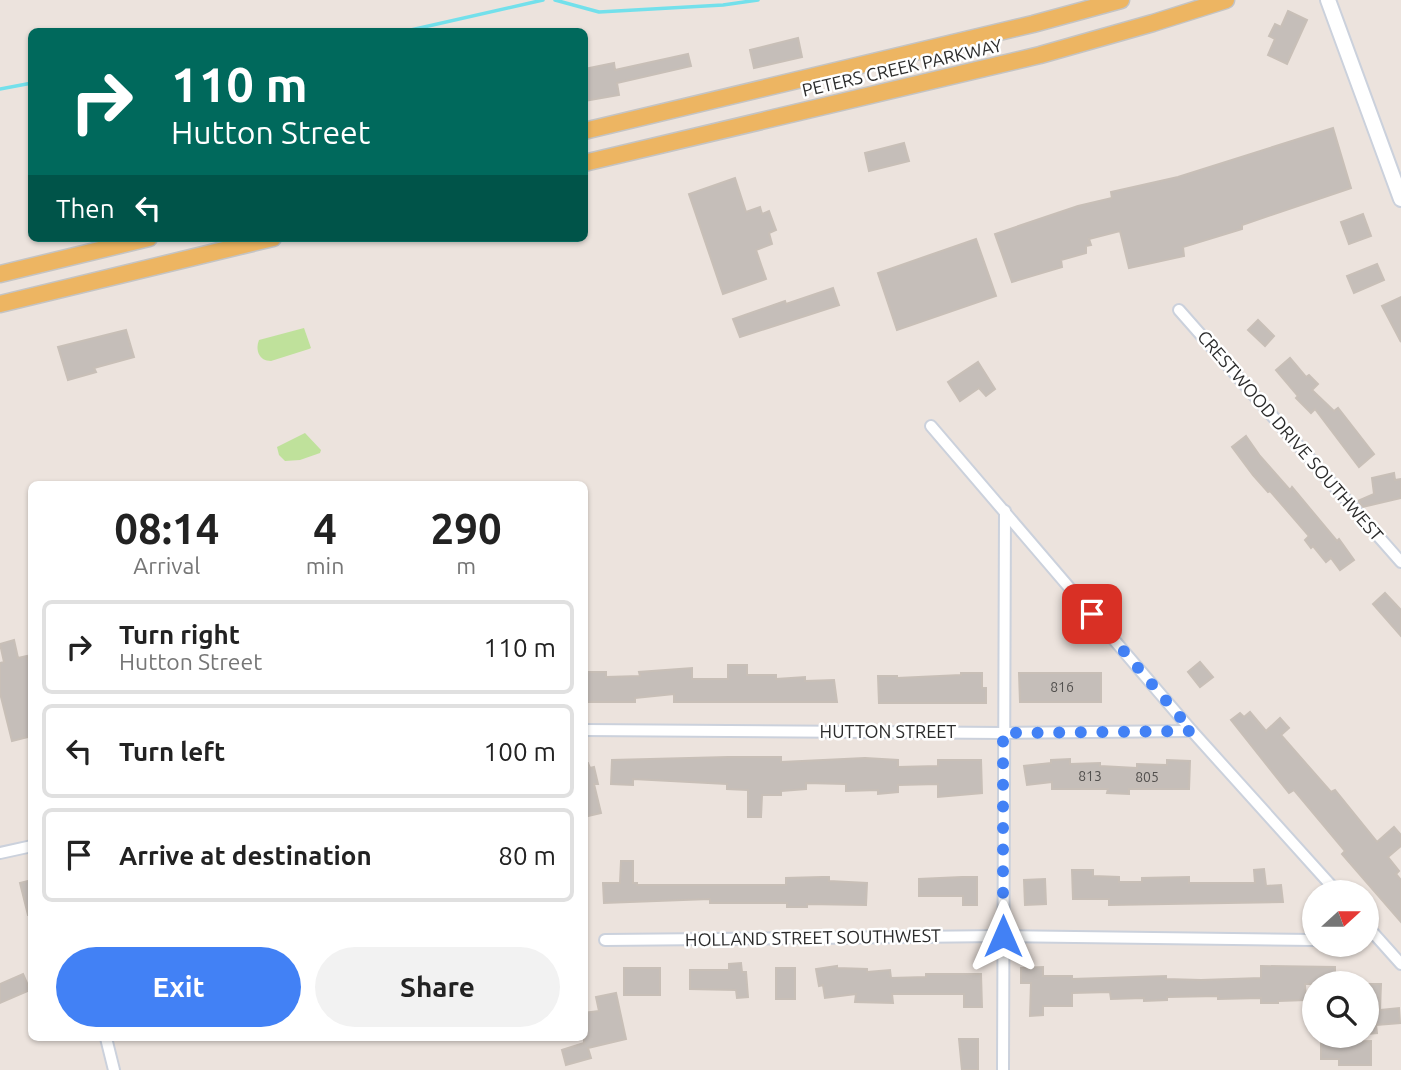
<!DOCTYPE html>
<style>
:root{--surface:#fff;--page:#f2f2f2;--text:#222;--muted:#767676;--line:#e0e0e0;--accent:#4281f5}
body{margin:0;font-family:Ubuntu,sans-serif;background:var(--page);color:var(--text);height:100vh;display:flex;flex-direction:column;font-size:26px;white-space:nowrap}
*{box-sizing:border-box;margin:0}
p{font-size:23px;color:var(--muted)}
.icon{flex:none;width:38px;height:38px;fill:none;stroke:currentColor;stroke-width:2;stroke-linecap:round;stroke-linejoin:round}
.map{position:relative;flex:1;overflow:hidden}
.panel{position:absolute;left:28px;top:481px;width:560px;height:560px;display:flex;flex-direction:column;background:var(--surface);border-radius:10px;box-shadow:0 2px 5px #0004}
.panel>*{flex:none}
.guide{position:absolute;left:28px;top:28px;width:560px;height:214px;border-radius:10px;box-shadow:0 2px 5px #0004;background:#00695c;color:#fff;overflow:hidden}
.needle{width:46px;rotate:69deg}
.controls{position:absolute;left:1302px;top:880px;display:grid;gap:14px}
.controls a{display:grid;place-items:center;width:77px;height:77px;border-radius:50%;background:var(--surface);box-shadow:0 2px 5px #0004;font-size:35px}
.pin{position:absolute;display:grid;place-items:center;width:60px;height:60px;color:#fff;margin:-30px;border-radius:14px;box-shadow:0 4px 10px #0006}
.me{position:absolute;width:77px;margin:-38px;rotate:0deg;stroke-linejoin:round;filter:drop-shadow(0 0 5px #0008)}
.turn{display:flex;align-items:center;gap:24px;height:147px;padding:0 28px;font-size:32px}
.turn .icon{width:91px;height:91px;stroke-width:2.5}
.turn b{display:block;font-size:49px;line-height:60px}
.then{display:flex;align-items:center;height:66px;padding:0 28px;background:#0003;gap:14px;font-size:26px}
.eta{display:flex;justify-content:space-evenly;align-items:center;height:119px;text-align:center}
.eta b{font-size:42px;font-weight:600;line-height:49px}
.cta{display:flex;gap:14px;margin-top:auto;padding:14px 28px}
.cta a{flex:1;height:80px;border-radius:42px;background:var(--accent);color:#fff;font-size:28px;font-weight:600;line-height:80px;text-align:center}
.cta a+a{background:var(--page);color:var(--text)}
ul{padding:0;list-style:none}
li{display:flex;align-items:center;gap:21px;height:94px;margin:0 14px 10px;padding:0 14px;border:4px solid var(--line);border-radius:10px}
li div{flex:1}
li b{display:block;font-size:26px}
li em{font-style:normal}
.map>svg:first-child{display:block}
</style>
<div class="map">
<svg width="1401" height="1070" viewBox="0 0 1401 1070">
<rect width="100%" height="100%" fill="#ece3dd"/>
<!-- green -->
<g fill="#bfe19b">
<path d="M304 328 311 348 309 349 271 361C259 361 255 350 259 340Z"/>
<polygon points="305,433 321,450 320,453 300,460 285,461 279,455 277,447"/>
</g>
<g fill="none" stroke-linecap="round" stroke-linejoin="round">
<!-- stream -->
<g stroke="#73e0eb" stroke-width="3.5">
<polyline points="555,0 599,12 723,5 758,0"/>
<polyline points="402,32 543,0"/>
<polyline points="0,89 32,83"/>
</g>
</g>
<!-- building -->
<g fill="#c5beb9" stroke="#c8bfb7" stroke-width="2">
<polygon points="1288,11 1307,20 1287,64 1268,55 1275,39 1269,36 1275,24 1281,27"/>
<polygon points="798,38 802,57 754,68 750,50"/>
<polygon points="688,54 691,66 617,83 619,95 584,101 584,69 614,63 615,70"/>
<polygon points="1333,128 1351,188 1242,225 1242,229 1183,247 1184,256 1129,268 1120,231 1089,239 1091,245 1086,246 1086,253 1061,260 1062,267 1012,282 995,234 1078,206 1112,198 1111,192 1178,177"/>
<polygon points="904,143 909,161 869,171 865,153"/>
<polygon points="735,178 746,212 760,207 762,214 769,211 776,230 769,233 772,244 756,250 766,279 723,294 689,194"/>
<polygon points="1363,214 1371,236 1349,244 1341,222"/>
<polygon points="976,239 996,296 897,330 878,273"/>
<polygon points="1377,264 1384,280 1354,293 1347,276"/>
<polygon points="833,288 839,305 740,337 733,319 785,301 786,304"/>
<polygon points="1401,297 1401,342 1382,306"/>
<polygon points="1258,320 1274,336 1265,346 1248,330"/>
<polygon points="126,330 134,357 94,368 96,372 68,380 58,347"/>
<polygon points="1290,358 1306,377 1309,375 1318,384 1312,390 1334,411 1338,408 1374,454 1359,467 1315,409 1311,413 1296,398 1298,396 1276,370"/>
<polygon points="978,362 995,389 986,396 979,388 960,401 948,382"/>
<polygon points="1246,436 1260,456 1290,490 1292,487 1337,541 1339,539 1354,560 1340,570 1331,558 1326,562 1313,546 1311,548 1305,540 1309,536 1270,491 1268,492 1253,475 1232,447"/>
<polygon points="1394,473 1395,480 1401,479 1401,498 1363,507 1358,501 1374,494 1372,478"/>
<polygon points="1385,593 1401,610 1401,636 1373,604"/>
<polygon points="14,640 18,658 27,656 32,673 32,736 12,741 0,693 0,663 4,662 0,644"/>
<polygon points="1200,662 1213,677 1200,687 1188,672"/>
<polygon points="728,665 747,665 747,675 776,675 776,679 805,677 805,681 834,680 837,702 674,702 674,694 635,698 635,702 584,702 584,672 606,672 606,677 640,676 639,672 692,668 692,679 728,679"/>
<polygon points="961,673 982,673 982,688 986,688 986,703 879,703 878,676 897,676 897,678 961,675"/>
<polygon points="1019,673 1101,673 1101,702 1020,702"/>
<polygon points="1250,712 1266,731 1280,718 1289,728 1281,735 1331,792 1335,790 1377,842 1394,827 1401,835 1401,846 1388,857 1399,871 1396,874 1401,880 1401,922 1342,854 1345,851 1294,790 1289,793 1231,720 1240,713 1244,717"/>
<polygon points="728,757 781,757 781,762 865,758 898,760 898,767 938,766 938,760 981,760 982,793 938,797 938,784 898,785 898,792 878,794 878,790 846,791 846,784 806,783 806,789 781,791 781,795 762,795 761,817 748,817 748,790 727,789 727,784 633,779 633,785 611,784 612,760"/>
<polygon points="1070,759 1070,764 1100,763 1100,766 1137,768 1137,764 1167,765 1167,760 1190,761 1189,789 1129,789 1129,794 1107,793 1108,789 1052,789 1052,782 1027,785 1024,766 1051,763 1051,760"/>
<polygon points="584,763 588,763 590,768 594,767 598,784 594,784 601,813 584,817"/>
<polygon points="621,861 633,861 633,883 637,883 637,885 786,885 786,878 822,877 829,877 829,881 867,883 866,905 807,904 807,907 787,907 787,903 710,903 710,899 604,903 603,883 620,883"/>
<polygon points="1264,869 1266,886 1281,885 1283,902 1109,905 1109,899 1073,899 1072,870 1093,870 1093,876 1119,877 1119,882 1142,882 1142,878 1189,877 1189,883 1255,883 1254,870"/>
<polygon points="962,877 977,877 977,905 963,905 963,896 919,896 919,879"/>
<polygon points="1045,879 1046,904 1025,905 1024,880"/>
<polygon points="32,880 32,915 28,915 20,883"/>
<polygon points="741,963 742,972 746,972 748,997 737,998 736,990 690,989 690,970 729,970 729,964"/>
<polygon points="837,966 837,968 867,969 867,972 890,970 891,978 926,977 926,974 981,974 982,1007 964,1007 964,994 892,994 893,1003 855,1002 856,994 825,998 823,985 819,986 816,969"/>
<polygon points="1261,966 1335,967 1335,984 1305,984 1306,1000 1278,1001 1278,1003 1261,1003 1261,998 1218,999 1218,996 1167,997 1167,1000 1144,1001 1144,998 1111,999 1110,992 1072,993 1072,1006 1043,1006 1043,1015 1030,1016 1031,983 1021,983 1021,968 1043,967 1043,976 1072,976 1072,979 1166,976 1166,979 1201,980 1261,978"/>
<rect x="624" y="968" width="36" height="27"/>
<rect x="776" y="968" width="19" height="31"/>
<polygon points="23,974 30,990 0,1003 0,984"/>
<polygon points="1367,984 1381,984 1380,1010 1399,1008 1400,1023 1376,1025 1377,1033 1367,1034"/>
<polygon points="616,993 626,1039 588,1048 591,1058 566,1065 562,1050 584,1043 584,1013 599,1011 596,997"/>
<polygon points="959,1039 978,1039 978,1070 962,1070"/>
<polygon points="1371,1041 1371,1065 1339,1065 1339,1059 1321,1059 1321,1043"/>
</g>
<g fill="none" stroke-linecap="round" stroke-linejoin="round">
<defs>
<g id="street">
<polyline points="1179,310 1401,562"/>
<polyline points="931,426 1192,731 1337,892"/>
<polyline points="584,730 1003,733 1192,731"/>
<polyline points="0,853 32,846"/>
<polyline points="1367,926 1401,964"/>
<polyline points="605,940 1003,936 1314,940"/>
<polyline points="106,1038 114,1070"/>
<polyline points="1003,1070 1005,511"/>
</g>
<polyline id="secondary" points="1328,0 1401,199"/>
<g id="primary">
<polyline points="584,131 1033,24 1121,0"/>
<polyline points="584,163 1040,55 1153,23 1226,0"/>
<polyline points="0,274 149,238"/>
<polyline points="0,304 273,238"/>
</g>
</defs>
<!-- street casing -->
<use href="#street" stroke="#cbd1dc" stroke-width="14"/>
<!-- secondary casing -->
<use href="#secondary" stroke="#cbd1dc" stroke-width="18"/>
<!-- primary casing -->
<use href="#primary" stroke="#c4c4c4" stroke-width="19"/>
<!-- street -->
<use href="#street" stroke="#fff" stroke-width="10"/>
<!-- secondary -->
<use href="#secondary" stroke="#fff" stroke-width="14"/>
<!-- primary -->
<use href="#primary" stroke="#edb562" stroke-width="16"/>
</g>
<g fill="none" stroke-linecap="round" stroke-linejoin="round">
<!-- route -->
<polyline stroke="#4281f5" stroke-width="12" stroke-dasharray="0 21.6" points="1003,936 1003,733 1192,731 1092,614"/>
</g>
<g text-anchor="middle" stroke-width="5" stroke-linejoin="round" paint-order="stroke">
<!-- number labels -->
<g font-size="14" fill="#52504e">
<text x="1062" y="692">816</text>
<text x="1090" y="781">813</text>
<text x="1147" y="782">805</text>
</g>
<!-- street labels -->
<g font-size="18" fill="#2b2b2b" stroke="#fff">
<text transform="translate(902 68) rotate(-13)" y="6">PETERS CREEK PARKWAY</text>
<text transform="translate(1290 436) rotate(49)" y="6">CRESTWOOD DRIVE SOUTHWEST</text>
<text x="888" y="738">HUTTON STREET</text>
<text transform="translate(813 938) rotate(-1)" y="6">HOLLAND STREET SOUTHWEST</text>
</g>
</g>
</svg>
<div class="controls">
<a><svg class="needle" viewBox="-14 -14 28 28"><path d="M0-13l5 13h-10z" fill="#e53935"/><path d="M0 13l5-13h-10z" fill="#767676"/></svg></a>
<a><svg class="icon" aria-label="search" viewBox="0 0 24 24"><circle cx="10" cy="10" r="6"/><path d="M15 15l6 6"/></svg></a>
</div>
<div class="pin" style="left:1092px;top:614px;background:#d93025"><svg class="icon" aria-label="arrive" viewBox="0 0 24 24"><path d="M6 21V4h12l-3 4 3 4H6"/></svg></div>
<svg class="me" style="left:1003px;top:936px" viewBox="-20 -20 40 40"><path d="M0-17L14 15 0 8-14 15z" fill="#4281f5" stroke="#fff" stroke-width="4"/></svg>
<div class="guide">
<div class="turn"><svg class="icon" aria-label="right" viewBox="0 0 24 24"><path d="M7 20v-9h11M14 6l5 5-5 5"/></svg><div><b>110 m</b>Hutton Street</div></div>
<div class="then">Then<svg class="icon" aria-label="left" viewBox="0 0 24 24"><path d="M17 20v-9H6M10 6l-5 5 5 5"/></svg></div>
</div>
<section class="panel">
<div class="eta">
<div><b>08:14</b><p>Arrival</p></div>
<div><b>4</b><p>min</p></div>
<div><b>290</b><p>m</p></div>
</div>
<ul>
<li><svg class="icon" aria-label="right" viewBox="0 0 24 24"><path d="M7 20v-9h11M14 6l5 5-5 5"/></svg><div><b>Turn right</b><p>Hutton Street</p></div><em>110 m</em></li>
<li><svg class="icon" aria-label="left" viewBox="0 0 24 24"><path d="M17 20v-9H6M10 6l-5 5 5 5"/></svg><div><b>Turn left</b></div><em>100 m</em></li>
<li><svg class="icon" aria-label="arrive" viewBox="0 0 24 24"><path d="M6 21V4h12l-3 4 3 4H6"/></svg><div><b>Arrive at destination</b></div><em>80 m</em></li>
</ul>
<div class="cta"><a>Exit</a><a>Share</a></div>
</section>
</div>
